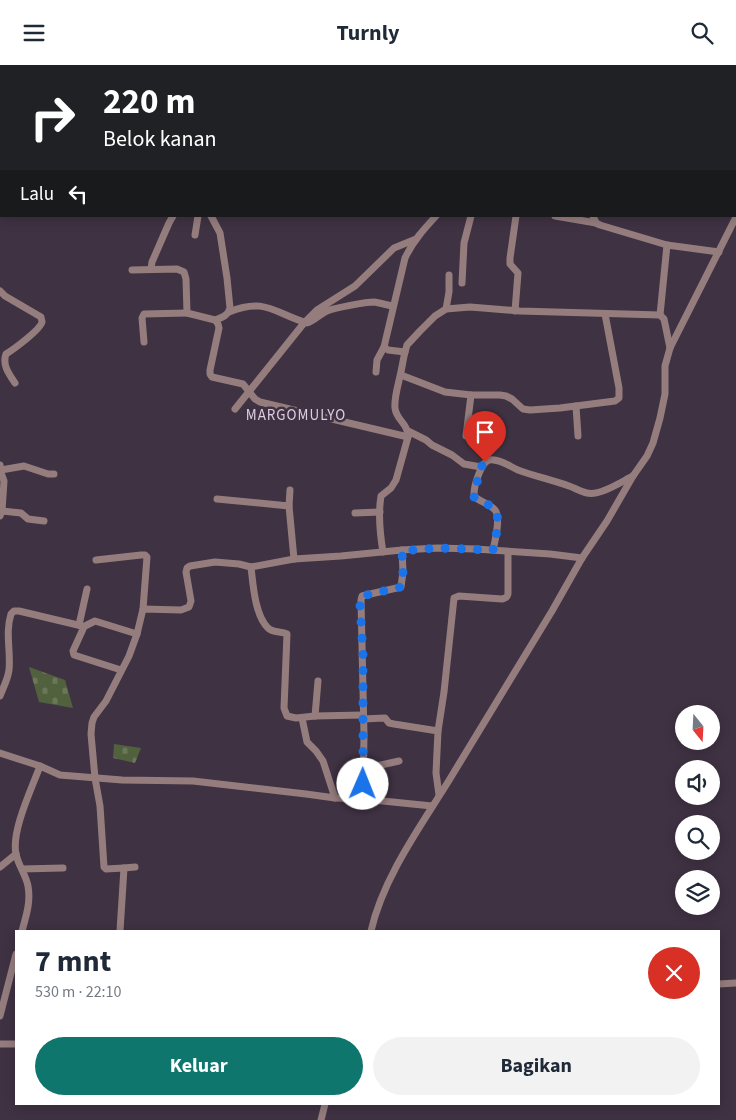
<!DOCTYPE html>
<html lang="id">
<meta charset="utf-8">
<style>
:root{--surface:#fff;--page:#f2f2f3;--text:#1f2937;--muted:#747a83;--accent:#0f766e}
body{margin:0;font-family:"Source Sans 3",sans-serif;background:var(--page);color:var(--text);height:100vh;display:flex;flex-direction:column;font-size:19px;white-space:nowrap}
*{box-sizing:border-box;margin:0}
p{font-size:16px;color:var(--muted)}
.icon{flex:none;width:28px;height:28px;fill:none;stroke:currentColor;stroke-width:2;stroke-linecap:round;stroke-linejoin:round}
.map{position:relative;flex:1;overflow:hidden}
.panel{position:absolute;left:15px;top:865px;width:705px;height:175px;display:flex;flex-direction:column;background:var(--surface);border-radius:0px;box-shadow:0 2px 12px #0003}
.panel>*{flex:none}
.hud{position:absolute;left:0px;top:0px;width:736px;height:152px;box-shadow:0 2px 12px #0003;background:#202124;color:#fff;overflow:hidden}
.needle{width:32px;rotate:162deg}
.tools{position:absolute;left:675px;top:640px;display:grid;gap:10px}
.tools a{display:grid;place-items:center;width:45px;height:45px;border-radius:50%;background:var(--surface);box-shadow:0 2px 12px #0003;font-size:25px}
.pin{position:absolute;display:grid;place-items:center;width:42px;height:42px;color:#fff;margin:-51px -21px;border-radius:50% 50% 50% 0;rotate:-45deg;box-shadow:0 0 5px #0007}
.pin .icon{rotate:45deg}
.me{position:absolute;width:55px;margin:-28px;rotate:1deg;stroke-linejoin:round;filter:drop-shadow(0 0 4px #0008)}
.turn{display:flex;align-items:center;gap:18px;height:105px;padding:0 20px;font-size:22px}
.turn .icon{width:65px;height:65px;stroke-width:2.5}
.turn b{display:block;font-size:35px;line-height:42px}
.then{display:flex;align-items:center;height:48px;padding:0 20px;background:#0003;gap:10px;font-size:19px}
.round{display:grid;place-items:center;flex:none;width:52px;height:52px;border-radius:26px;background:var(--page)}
.headline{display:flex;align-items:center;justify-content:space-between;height:85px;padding:0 20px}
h1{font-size:30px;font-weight:700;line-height:38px}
.primary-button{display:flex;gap:10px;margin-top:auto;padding:10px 20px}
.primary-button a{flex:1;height:58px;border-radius:30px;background:var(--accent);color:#fff;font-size:20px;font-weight:700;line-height:58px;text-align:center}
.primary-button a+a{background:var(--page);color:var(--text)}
header{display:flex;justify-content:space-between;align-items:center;height:65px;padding:0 20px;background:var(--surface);font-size:22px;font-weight:700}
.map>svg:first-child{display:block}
</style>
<header><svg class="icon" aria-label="menu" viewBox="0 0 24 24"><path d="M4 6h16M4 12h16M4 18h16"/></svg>Turnly<svg class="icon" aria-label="search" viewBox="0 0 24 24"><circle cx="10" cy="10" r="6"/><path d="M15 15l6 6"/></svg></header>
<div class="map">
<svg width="736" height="1055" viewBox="0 0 736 1055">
<defs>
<pattern id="cemetery-stones" width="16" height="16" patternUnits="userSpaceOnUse" patternTransform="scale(1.25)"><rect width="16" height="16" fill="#52613d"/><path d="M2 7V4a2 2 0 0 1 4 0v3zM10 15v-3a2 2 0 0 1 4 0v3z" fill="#6b7759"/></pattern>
</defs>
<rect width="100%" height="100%" fill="#3f3243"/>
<!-- cemetery -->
<g fill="url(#cemetery-stones)">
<polygon points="29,602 65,615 73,643 39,637"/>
<polygon points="114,679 141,683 135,698 113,693"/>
</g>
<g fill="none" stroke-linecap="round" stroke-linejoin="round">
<!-- street -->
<g stroke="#957d7e" stroke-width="7">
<polyline points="75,0 80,1"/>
<polyline points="413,0 415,1"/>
<polyline points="23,1 23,0"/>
<polyline points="56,1 56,0"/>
<polyline points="121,1 121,0"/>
<polyline points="0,50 1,50"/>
<path d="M211 151 220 168 227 213 230 243C228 251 221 253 215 255"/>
<polyline points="555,151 596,158"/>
<polyline points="593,151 596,158 600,160 667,180 719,187"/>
<polyline points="195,170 198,151"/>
<polyline points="151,204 152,197 169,158 173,151"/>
<polyline points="132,205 177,204 184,207 186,214 187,248 215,255 218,259 219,263 210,305 210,309 212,312 243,319 255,334 260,337 408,372"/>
<polyline points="462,218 464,178 471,151"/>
<path d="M0 226 5 231 41 252C41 254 42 255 42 257 40 265 14 284 6 289 2 300 9 309 15 318"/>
<polyline points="446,244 449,227 449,210"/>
<polyline points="515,246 518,208 510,199 510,193 516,151"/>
<path d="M229 247C265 232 274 248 307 258 314 256 320 249 327 246 334 243 366 237 374 237 380 238 387 240 393 241"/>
<polyline points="660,250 667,180"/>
<polyline points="144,277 142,253 144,249 187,248"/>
<polyline points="384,282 388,285 405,287"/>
<path d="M376 307 377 295 384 282 405 193C413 176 424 164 436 151"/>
<polyline points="401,310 445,327 471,330 500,330 506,331 512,334 523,344 530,345 560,343 615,336 619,333 619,323 605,249"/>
<polyline points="576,341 578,371"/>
<polyline points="235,344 304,258 317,245 355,221 394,183 416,174"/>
<polyline points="408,366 426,375 432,380 452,390 464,399 481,402"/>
<polyline points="466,371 471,330"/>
<polyline points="0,400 1,405 24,401 48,409 54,409"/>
<polyline points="0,405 4,416 2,446 0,451"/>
<polyline points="290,425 289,441 294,494"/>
<polyline points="217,434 289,441"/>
<polyline points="2,446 21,448 28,454 44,456"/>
<polyline points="355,448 380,447"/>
<polyline points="402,485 437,483 475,484 550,489 582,493"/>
<path d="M493 485C495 476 501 452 495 445 490 439 481 437 475 432L474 429C474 421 481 397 489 395 498 393 509 401 518 405 534 411 552 415 569 421 575 423 581 427 587 428 600 431 621 417 633 411"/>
<path d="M383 487C380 469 378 449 381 431L391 423 396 415 408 372C408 358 396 355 395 343 394 333 398 321 400 311 402 303 403 295 405 287L407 280 420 266 435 251 446 244 470 242 520 246 660 250 664 254 670 283"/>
<polyline points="96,495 141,490 145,490 147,492 143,544"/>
<path d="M251 502C253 519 255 551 268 563 273 568 281 566 287 569L284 643 287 651 296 653 315 651 363 650"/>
<polyline points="79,560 87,524"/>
<polyline points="83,562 95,556 137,569"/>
<path d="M0 631C3 623 8 614 9 605 11 586 5 568 11 549L14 546H19L82 561 83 564 73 586 74 590 121 605"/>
<polyline points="315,651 318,616"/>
<polyline points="302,653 307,677 316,686 323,696 335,733"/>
<path d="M363 654 385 653 389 658 394 659 438 666 444 627 454 533 459 531 502 534C506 533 508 532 508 528V487"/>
<polyline points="438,666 436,708 439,730"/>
<polyline points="0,688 40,701 60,710 122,715 193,716 306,729 335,733 363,734 432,741"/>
<polyline points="363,704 399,696"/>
<polyline points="0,802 16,789"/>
<polyline points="124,803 135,802"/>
<polyline points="22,804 63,803"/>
<path d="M22 866C26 851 31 837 28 821 26 810 18 800 16 789 11 766 32 723 40 701"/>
<polyline points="120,866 124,803 106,804 104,802 100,741 95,713 91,669 92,658 94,652 106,636 129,591 137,569 143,544 181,545 189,542 191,536 186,507 187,503 190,501 215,497 239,499 251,502 294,494 341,491 402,485 403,507 401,522 366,530 362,531 361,535 364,670 363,734"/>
<path d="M371 866C383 813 420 762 448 717L552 546 582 493 607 456 633 411 647 391 653 378 660 353 665 329V301L670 283 736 152"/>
<polyline points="719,919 736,918"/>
<polyline points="0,951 16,889"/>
<polyline points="0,979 16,979"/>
<polyline points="321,1055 325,1039"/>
</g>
</g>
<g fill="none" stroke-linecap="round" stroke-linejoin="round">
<!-- route -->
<path stroke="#1a73e8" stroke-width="9" stroke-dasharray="0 16.2" d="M363 719V589L360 540 362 531 401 522 403 507 402 486 437 483 493 485C495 476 501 452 495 445 490 439 481 437 474 432V429L481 402 485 397"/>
</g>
<g text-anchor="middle" stroke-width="5" stroke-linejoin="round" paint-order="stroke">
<!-- quarter labels -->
<g font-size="15" letter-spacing="1" fill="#decee4" stroke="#3f3243">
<text x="296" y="355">MARGOMULYO</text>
</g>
</g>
</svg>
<div class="tools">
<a><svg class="needle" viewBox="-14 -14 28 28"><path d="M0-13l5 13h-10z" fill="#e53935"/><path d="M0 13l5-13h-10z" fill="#747a83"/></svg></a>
<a><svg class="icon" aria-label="sound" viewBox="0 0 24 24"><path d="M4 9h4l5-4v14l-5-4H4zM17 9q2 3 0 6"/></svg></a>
<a><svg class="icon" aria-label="search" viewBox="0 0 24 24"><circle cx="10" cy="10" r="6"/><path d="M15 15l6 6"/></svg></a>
<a><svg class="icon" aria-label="layers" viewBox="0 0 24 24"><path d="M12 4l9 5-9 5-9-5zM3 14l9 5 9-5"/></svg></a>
</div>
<div class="pin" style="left:485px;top:397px;background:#d93025"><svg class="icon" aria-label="arrive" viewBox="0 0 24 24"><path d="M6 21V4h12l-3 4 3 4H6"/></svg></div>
<svg class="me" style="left:363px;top:719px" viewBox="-20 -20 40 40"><circle r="19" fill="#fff"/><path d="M0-13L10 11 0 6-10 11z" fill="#1a73e8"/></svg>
<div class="hud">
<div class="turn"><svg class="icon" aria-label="right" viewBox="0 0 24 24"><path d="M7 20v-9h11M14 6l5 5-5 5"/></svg><div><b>220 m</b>Belok kanan</div></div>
<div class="then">Lalu<svg class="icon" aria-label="left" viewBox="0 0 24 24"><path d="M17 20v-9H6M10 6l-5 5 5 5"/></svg></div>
</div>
<section class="panel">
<div class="headline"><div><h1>7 mnt</h1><p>530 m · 22:10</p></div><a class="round" style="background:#d93025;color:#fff"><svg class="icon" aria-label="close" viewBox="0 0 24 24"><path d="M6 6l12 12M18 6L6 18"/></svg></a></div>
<div class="primary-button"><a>Keluar</a><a>Bagikan</a></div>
</section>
</div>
